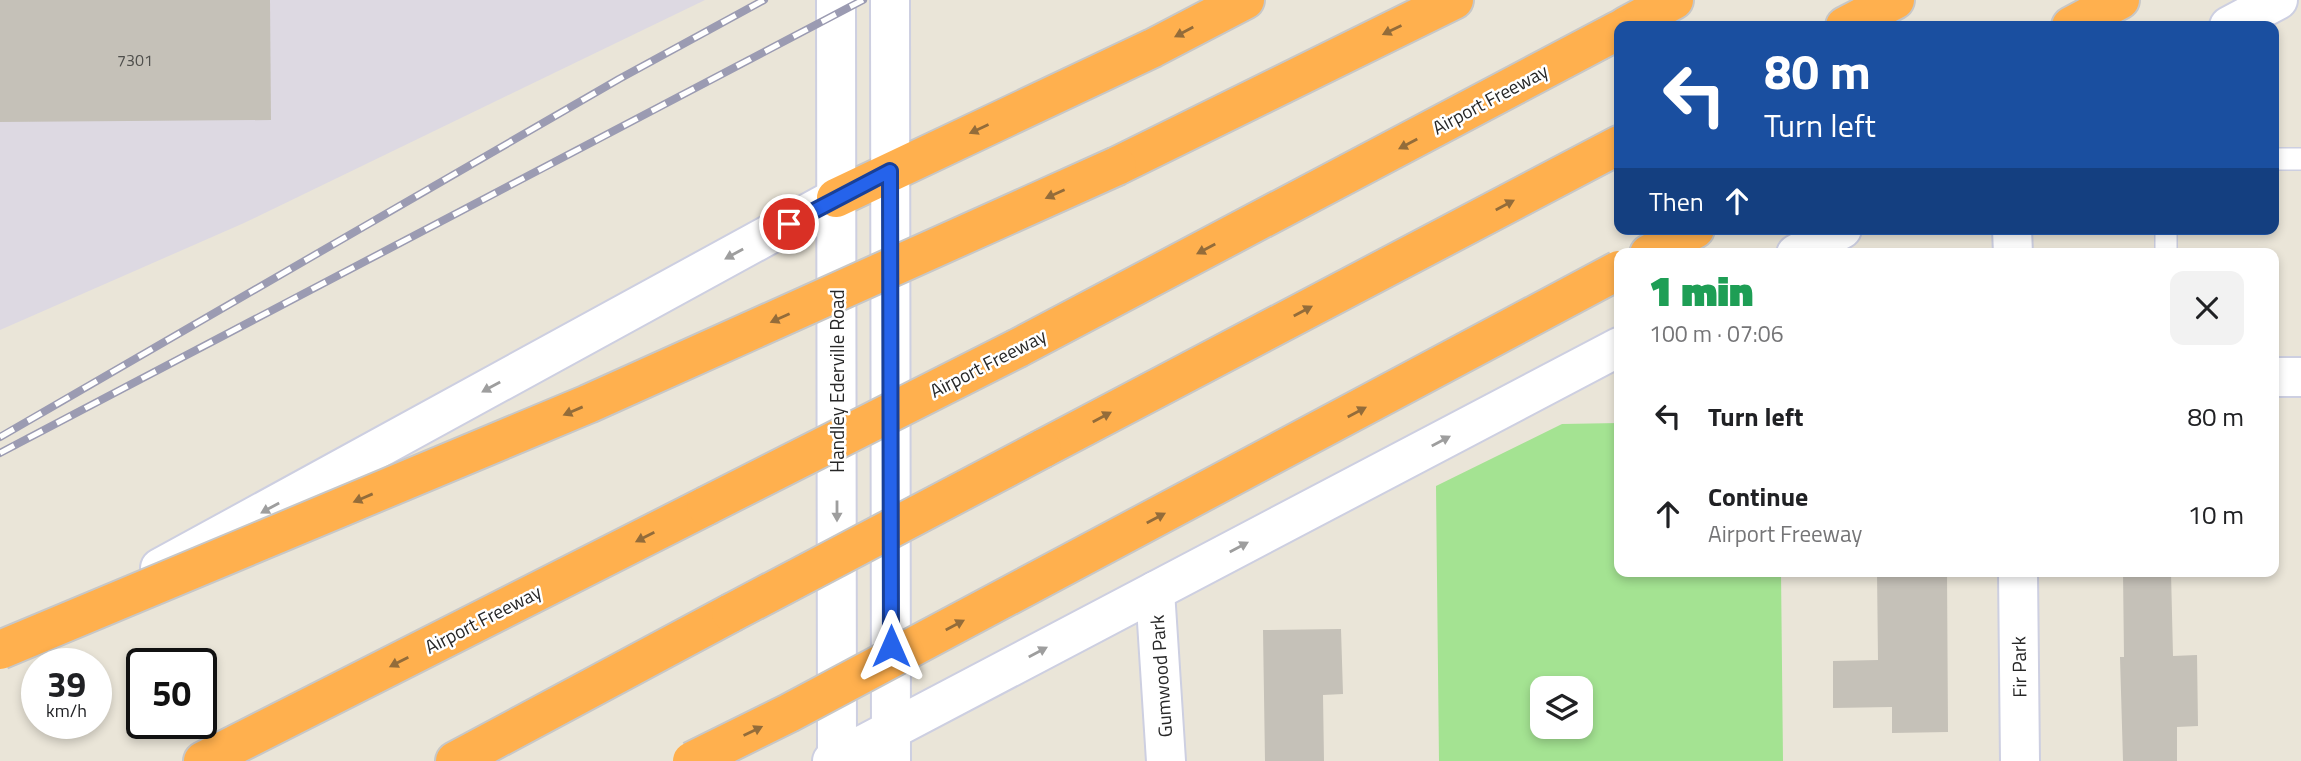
<!DOCTYPE html>
<meta charset="utf-8">
<style>
:root{--surface:#fff;--page:#f2f2f2;--text:#202124;--muted:#757577}
body{margin:0;font-family:"Titillium Web",sans-serif;background:var(--page);color:var(--text);height:100vh;display:flex;flex-direction:column;font-size:26px;white-space:nowrap}
*{box-sizing:border-box;margin:0}
p{font-size:23px;color:var(--muted)}
.icon{flex:none;width:38px;height:38px;fill:none;stroke:currentColor;stroke-width:2;stroke-linecap:round;stroke-linejoin:round}
.map{position:relative;flex:1;overflow:hidden}
.panel{position:absolute;left:1614px;top:248px;width:665px;height:329px;display:flex;flex-direction:column;background:var(--surface);border-radius:14px;box-shadow:0 4px 10px #0003}
.panel>*{flex:none}
.top-card{position:absolute;left:1614px;top:21px;width:665px;height:214px;border-radius:14px;box-shadow:0 4px 10px #0003;background:#1a4fa0;color:#fff;overflow:hidden}
.tools{position:absolute;left:1530px;top:676px;display:grid;gap:14px}
.tools a{display:grid;place-items:center;width:63px;height:63px;border-radius:14px;background:var(--surface);box-shadow:0 4px 10px #0003;font-size:35px}
.speed{position:absolute;left:21px;top:648px;display:flex;gap:14px;font-size:35px;font-weight:700;text-align:center}
.speed>*{display:grid;place-content:center;width:91px;height:91px;border-radius:50%;background:var(--surface);box-shadow:0 4px 10px #0003;line-height:1}
.speed small{font-size:18px;font-weight:400}
.speed .limit{border:4px solid #111;border-radius:10px;background:#fff;color:#111}
.pin{position:absolute;display:grid;place-items:center;width:60px;height:60px;color:#fff;margin:-30px;border:4px solid #fff;border-radius:50%;box-shadow:0 2px 7px #0007}
.me{position:absolute;width:77px;margin:-38px;rotate:0deg;stroke-linejoin:round;filter:drop-shadow(0 0 5px #0008)}
.turn{display:flex;align-items:center;gap:24px;height:147px;padding:0 35px;font-size:32px}
.turn .icon{width:91px;height:91px;stroke-width:2.5}
.turn b{display:block;font-size:49px;line-height:60px}
.then{display:flex;align-items:center;height:66px;padding:0 35px;background:#0003;gap:14px;font-size:26px}
.round{display:grid;place-items:center;flex:none;width:74px;height:74px;border-radius:14px;background:var(--page)}
.overview{display:flex;align-items:center;justify-content:space-between;height:119px;padding:0 35px}
h1{font-size:42px;font-weight:800;line-height:52px;color:#1e9e55}
ul{padding:0;list-style:none}
li{display:flex;align-items:center;gap:21px;height:98px;padding:0 35px}
li div{flex:1}
li b{display:block;font-size:26px}
li em{font-style:normal}
.map>svg:first-child{display:block}
</style>
<div class="map">
<svg width="2301" height="761" viewBox="0 0 2301 761">
<rect width="100%" height="100%" fill="#eae5d8"/>
<!-- industrial -->
<polygon fill="#ddd9e2" points="0,0 705,0 244,223 0,330"/>
<!-- green -->
<path fill="#a4e392" fill-rule="evenodd" d="M1619 423V572H1781L1783 761H1439L1436 486 1562 424ZM1542 688H1580V726H1542Z"/>
<!-- building -->
<g fill="#c5c1b8">
<polygon points="0,0 270,0 271,120 0,122"/>
<polygon points="1877,572 1947,572 1948,732 1892,733 1892,707 1833,708 1833,661 1878,660"/>
<polygon points="2123,572 2171,572 2173,656 2197,655 2198,726 2177,727 2177,761 2123,761 2120,657 2124,657"/>
<polygon points="1341,629 1343,694 1323,695 1324,761 1265,761 1263,630"/>
</g>
<g fill="none" stroke-linecap="round" stroke-linejoin="round">
<defs>
<g id="lane">
<polyline points="2273,159 2300,159"/>
<polyline points="2166,229 2166,254"/>
</g>
<g id="street">
<polyline points="2012,229 2013,254"/>
<polyline points="2273,377 2301,377"/>
<polyline points="2018,572 2020,761"/>
<polyline points="1155,591 1166,761"/>
</g>
<g id="secondary">
<polyline points="836,0 837,761"/>
<polyline points="890,0 891,761"/>
<polyline points="2229,26 2278,0"/>
<polyline points="1796,254 1842,229"/>
<polyline points="160,568 836,198"/>
<polyline points="832,761 1619,347"/>
</g>
<g id="highway">
<polyline points="1626,26 1674,0"/>
<polyline points="1845,26 1895,0"/>
<polyline points="2071,26 2120,0"/>
<polyline points="1117,166 1454,0"/>
<polyline points="836,198 1153,48 1245,0"/>
<polyline points="1649,254 1695,229"/>
<polyline points="1018,348 1619,30"/>
<polyline points="1042,449 1619,145"/>
<polyline points="203,761 706,506"/>
<polyline points="455,761 731,613"/>
</g>
</defs>
<!-- lane casing -->
<use href="#lane" stroke="#cdcfe1" stroke-width="24"/>
<!-- street casing -->
<use href="#street" stroke="#cdcfe1" stroke-width="42"/>
<!-- secondary casing -->
<use href="#secondary" stroke="#cdcfe1" stroke-width="42"/>
<!-- highway casing -->
<use href="#highway" stroke="#c7c7c7" stroke-width="42"/>
<!-- lane -->
<use href="#lane" stroke="#fff" stroke-width="21"/>
<!-- street -->
<use href="#street" stroke="#fff" stroke-width="38"/>
<!-- secondary -->
<use href="#secondary" stroke="#fff" stroke-width="38"/>
<!-- highway -->
<use href="#highway" stroke="#ffb04e" stroke-width="38"/>
<defs>
<g id="rail">
<polyline points="0,437 619,79 764,0"/>
<polyline points="0,453 863,0"/>
</g>
</defs>
<!-- rail casing -->
<use href="#rail" stroke="#9b9bb2" stroke-width="8"/>
<!-- rail -->
<use href="#rail" stroke="#fff" stroke-width="5" stroke-dasharray="16" stroke-linecap="butt"/>
<defs>
<g id="highway-bridge">
<polyline points="706,506 1018,348"/>
<polyline points="731,613 1042,449"/>
<polyline points="0,650 588,404 1117,166"/>
<polyline points="692,761 789,713 1619,270"/>
</g>
</defs>
<!-- highway-bridge casing -->
<use href="#highway-bridge" stroke="#c7c7c7" stroke-width="42" stroke-linecap="butt"/>
<!-- highway-bridge -->
<use href="#highway-bridge" stroke="#ffb04e" stroke-width="38"/>
</g>
<!-- one-way arrows -->
<defs><path id="oneway-solid" d="M-6-.8H1V-3.2L6.5 0L1 3.2V.8H-6Z" transform="scale(1.75)"/></defs>
<g fill="#936c3a">
<use href="#oneway-solid" transform="translate(1392 30) rotate(154)"/>
<use href="#oneway-solid" transform="translate(1184 32) rotate(152)"/>
<use href="#oneway-solid" transform="translate(979 129) rotate(155)"/>
<use href="#oneway-solid" transform="translate(1408 144) rotate(152)"/>
<use href="#oneway-solid" transform="translate(1055 194) rotate(156)"/>
<use href="#oneway-solid" transform="translate(1505 205) rotate(-28)"/>
<use href="#oneway-solid" transform="translate(1206 249) rotate(152)"/>
<use href="#oneway-solid" transform="translate(1303 311) rotate(-28)"/>
<use href="#oneway-solid" transform="translate(780 318) rotate(156)"/>
<use href="#oneway-solid" transform="translate(573 411) rotate(157)"/>
<use href="#oneway-solid" transform="translate(1357 412) rotate(-28)"/>
<use href="#oneway-solid" transform="translate(1102 417) rotate(-28)"/>
<use href="#oneway-solid" transform="translate(363 498) rotate(157)"/>
<use href="#oneway-solid" transform="translate(1156 518) rotate(-28)"/>
<use href="#oneway-solid" transform="translate(645 537) rotate(153)"/>
<use href="#oneway-solid" transform="translate(955 625) rotate(-28)"/>
<use href="#oneway-solid" transform="translate(399 662) rotate(153)"/>
<use href="#oneway-solid" transform="translate(753 731) rotate(-26)"/>
</g>
<g fill="#9e9e9e">
<use href="#oneway-solid" transform="translate(734 254) rotate(151)"/>
<use href="#oneway-solid" transform="translate(491 387) rotate(151)"/>
<use href="#oneway-solid" transform="translate(1441 441) rotate(-28)"/>
<use href="#oneway-solid" transform="translate(270 508) rotate(151)"/>
<use href="#oneway-solid" transform="translate(837 511) rotate(90)"/>
<use href="#oneway-solid" transform="translate(1239 547) rotate(-28)"/>
<use href="#oneway-solid" transform="translate(1038 652) rotate(-28)"/>
</g>
<g fill="none" stroke-linecap="round" stroke-linejoin="round">
<defs>
<polyline id="route" points="789,224 890,171 891,646"/>
</defs>
<!-- route casing -->
<use href="#route" stroke="#184099" stroke-width="18"/>
<!-- route -->
<use href="#route" stroke="#2563eb" stroke-width="12"/>
</g>
<g text-anchor="middle" stroke-width="5" stroke-linejoin="round" paint-order="stroke">
<!-- number labels -->
<g font-size="16" fill="#4e4e4b">
<text x="135" y="66">7301</text>
</g>
<!-- street labels -->
<g font-size="19" fill="#272727" stroke="#fff">
<text transform="translate(1490 99) rotate(-28)" y="7">Airport Freeway</text>
<text transform="translate(988 363) rotate(-27)" y="7">Airport Freeway</text>
<text transform="translate(837 381) rotate(-90)" y="7">Handley Ederville Road</text>
<text transform="translate(483 619) rotate(-27)" y="7">Airport Freeway</text>
<text transform="translate(2019 667) rotate(-91)" y="7">Fir Park</text>
<text transform="translate(1161 676) rotate(-94)" y="7">Gumwood Park</text>
</g>
</g>
</svg>
<div class="tools">
<a><svg class="icon" aria-label="layers" viewBox="0 0 24 24"><path d="M12 4l9 5-9 5-9-5zM3 14l9 5 9-5"/></svg></a>
</div>
<div class="speed"><div>39<small>km/h</small></div><div class="limit">50</div></div>
<div class="pin" style="left:789px;top:224px;background:#d93025"><svg class="icon" aria-label="arrive" viewBox="0 0 24 24"><path d="M6 21V4h12l-3 4 3 4H6"/></svg></div>
<svg class="me" style="left:891px;top:646px" viewBox="-20 -20 40 40"><path d="M0-17L14 15 0 8-14 15z" fill="#2563eb" stroke="#fff" stroke-width="4"/></svg>
<div class="top-card">
<div class="turn"><svg class="icon" aria-label="left" viewBox="0 0 24 24"><path d="M17 20v-9H6M10 6l-5 5 5 5"/></svg><div><b>80 m</b>Turn left</div></div>
<div class="then">Then<svg class="icon" aria-label="ahead" viewBox="0 0 24 24"><path d="M12 20V5M6 11l6-6 6 6"/></svg></div>
</div>
<section class="panel">
<div class="overview"><div><h1>1 min</h1><p>100 m · 07:06</p></div><a class="round"><svg class="icon" aria-label="close" viewBox="0 0 24 24"><path d="M6 6l12 12M18 6L6 18"/></svg></a></div>
<ul>
<li><svg class="icon" aria-label="left" viewBox="0 0 24 24"><path d="M17 20v-9H6M10 6l-5 5 5 5"/></svg><div><b>Turn left</b></div><em>80 m</em></li>
<li><svg class="icon" aria-label="ahead" viewBox="0 0 24 24"><path d="M12 20V5M6 11l6-6 6 6"/></svg><div><b>Continue</b><p>Airport Freeway</p></div><em>10 m</em></li>
</ul>
</section>
</div>
